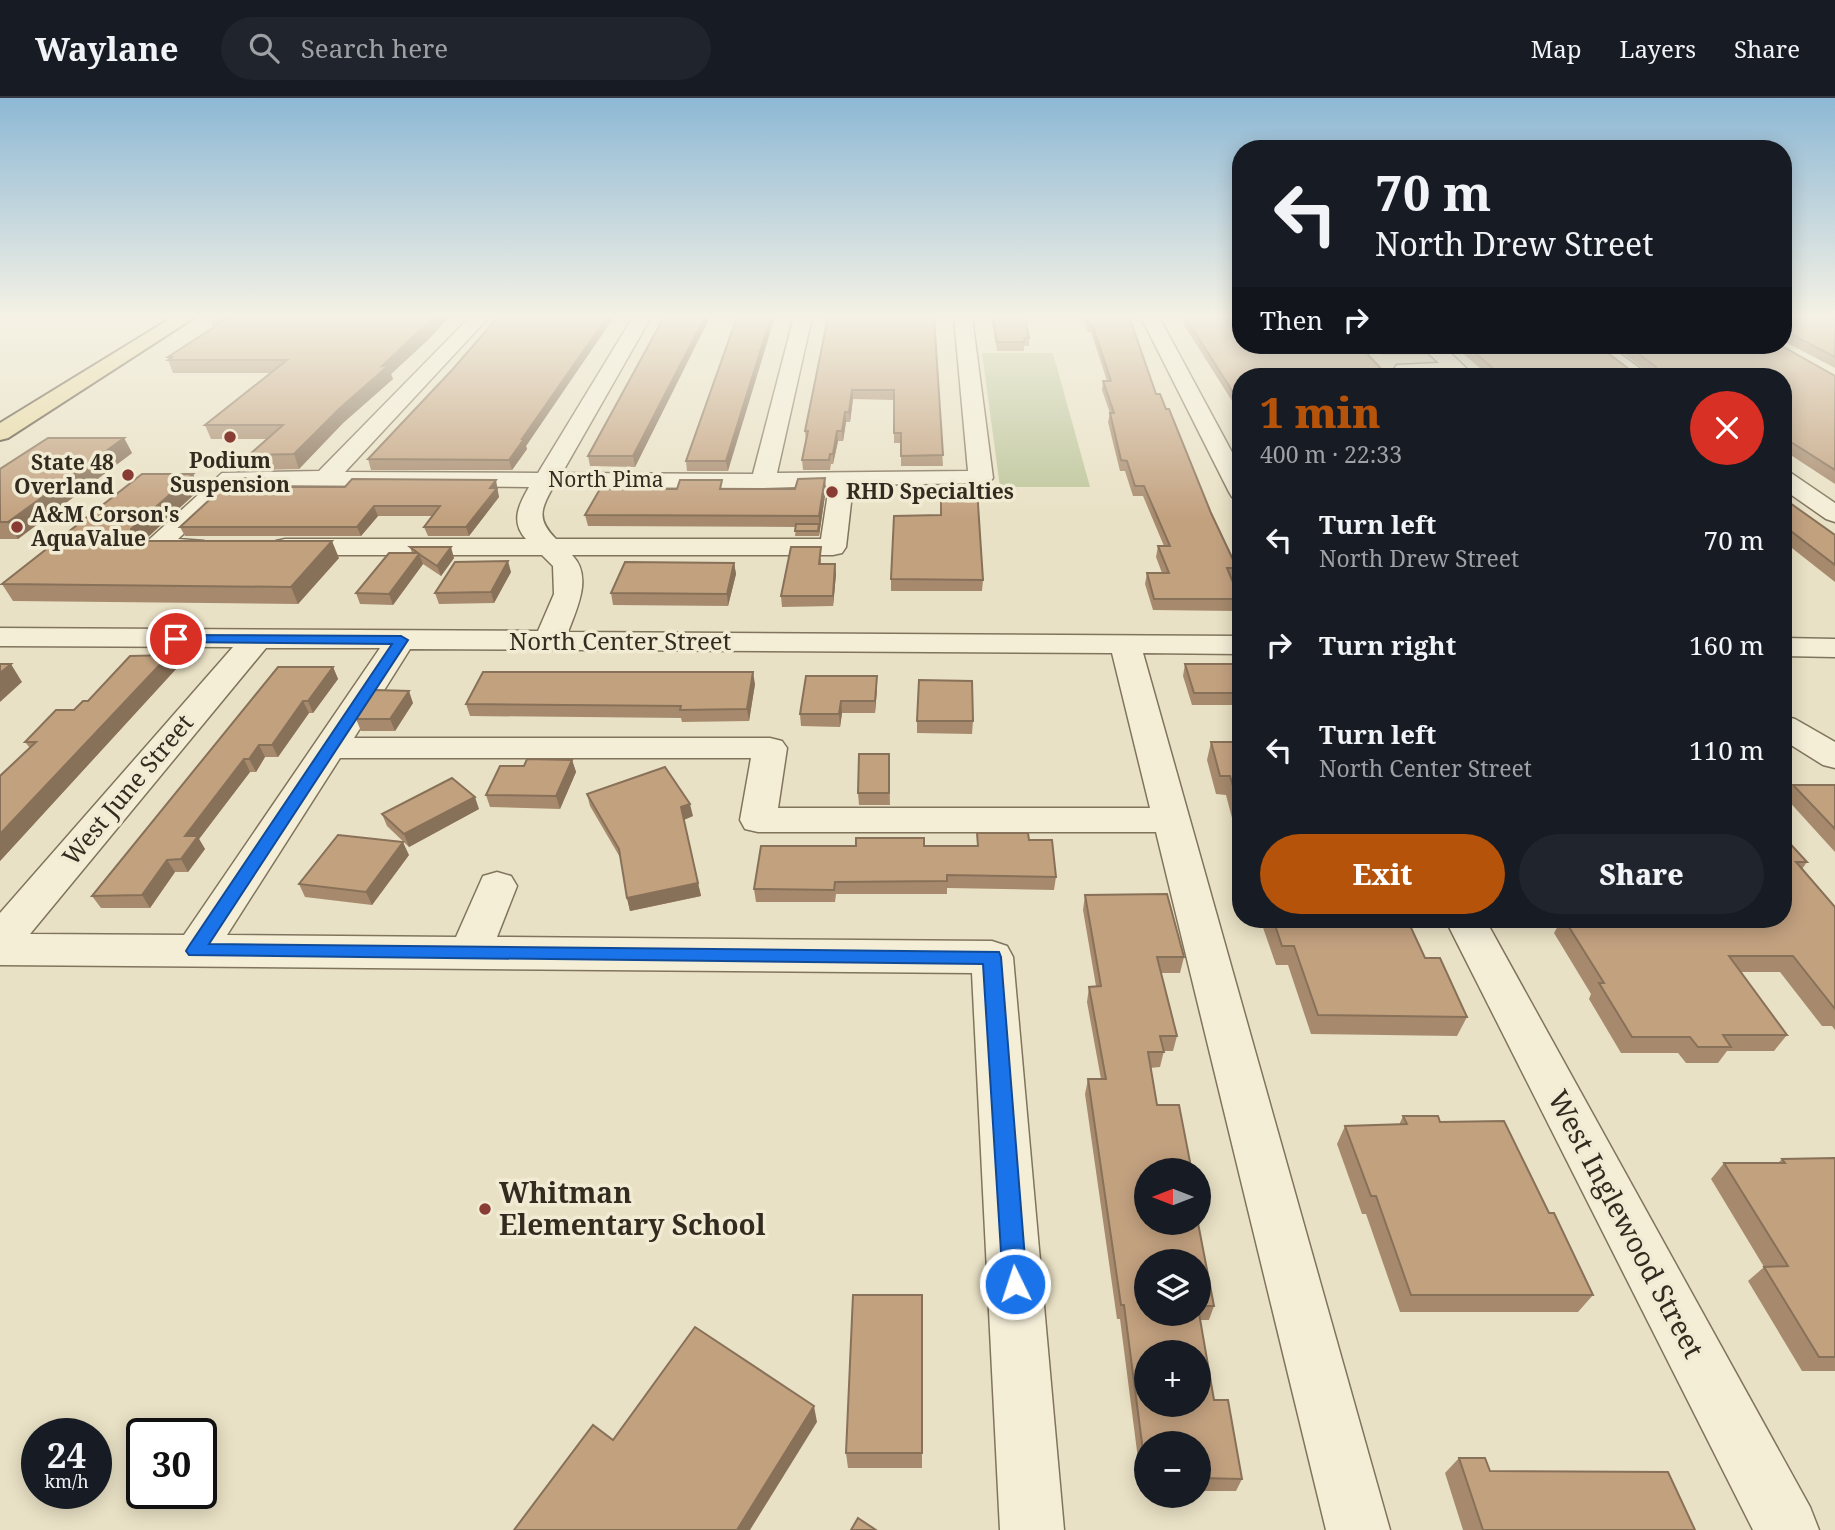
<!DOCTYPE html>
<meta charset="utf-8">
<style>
:root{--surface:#171b24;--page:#20242c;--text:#f1f3f6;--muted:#9ea1a6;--line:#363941;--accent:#b45309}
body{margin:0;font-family:"Noto Serif",serif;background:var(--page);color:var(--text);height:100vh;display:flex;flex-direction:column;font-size:26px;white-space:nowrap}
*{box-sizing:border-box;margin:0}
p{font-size:23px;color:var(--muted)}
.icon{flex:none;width:38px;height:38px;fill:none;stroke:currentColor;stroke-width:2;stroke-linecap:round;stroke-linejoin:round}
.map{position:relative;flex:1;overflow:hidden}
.panel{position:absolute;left:1232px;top:270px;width:560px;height:560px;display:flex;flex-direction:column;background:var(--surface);border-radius:28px;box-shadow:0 4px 18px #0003}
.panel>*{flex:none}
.guide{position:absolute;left:1232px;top:42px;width:560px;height:214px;border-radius:28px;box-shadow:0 4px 18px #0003;background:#171b24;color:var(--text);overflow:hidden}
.needle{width:46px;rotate:270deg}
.buttons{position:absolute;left:1134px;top:1060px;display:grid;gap:14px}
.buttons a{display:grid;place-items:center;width:77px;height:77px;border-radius:50%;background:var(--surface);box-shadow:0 4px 18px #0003;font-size:35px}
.speed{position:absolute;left:21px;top:1320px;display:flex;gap:14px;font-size:35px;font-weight:700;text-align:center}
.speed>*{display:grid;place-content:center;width:91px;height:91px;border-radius:50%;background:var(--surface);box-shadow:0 4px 18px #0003;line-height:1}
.speed small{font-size:18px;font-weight:400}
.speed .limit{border:4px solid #111;border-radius:10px;background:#fff;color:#111}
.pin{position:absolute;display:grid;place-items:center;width:60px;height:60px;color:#fff;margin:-30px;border:4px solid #fff;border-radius:50%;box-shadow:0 2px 7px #0007}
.me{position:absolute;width:77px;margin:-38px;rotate:356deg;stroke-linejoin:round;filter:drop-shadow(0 0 5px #0008)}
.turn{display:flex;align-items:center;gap:24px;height:147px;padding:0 28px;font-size:32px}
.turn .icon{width:91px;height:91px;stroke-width:2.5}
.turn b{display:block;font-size:49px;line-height:60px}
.then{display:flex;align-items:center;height:66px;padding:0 28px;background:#0003;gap:14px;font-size:26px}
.round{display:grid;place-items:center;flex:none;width:74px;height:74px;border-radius:37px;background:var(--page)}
.head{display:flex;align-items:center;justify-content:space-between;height:119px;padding:0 28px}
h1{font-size:42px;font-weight:800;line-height:52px;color:var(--accent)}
.action{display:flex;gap:14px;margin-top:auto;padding:14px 28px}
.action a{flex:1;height:80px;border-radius:42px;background:var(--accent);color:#fff;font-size:28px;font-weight:800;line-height:80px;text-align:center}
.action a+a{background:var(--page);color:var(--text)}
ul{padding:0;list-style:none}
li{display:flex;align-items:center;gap:21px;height:105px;padding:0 28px}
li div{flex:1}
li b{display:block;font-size:26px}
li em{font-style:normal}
header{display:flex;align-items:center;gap:42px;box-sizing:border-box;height:98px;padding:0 35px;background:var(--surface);border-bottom:2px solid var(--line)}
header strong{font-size:33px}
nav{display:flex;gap:38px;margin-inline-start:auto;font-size:24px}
.search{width:490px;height:63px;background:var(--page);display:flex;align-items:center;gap:18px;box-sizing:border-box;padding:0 24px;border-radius:38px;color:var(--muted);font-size:26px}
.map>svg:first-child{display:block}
</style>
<header>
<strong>Waylane</strong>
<div class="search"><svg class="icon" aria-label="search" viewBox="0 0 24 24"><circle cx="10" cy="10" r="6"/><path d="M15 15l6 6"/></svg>Search here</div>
<nav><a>Map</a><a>Layers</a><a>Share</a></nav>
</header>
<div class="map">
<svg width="1835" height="1432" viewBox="0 0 1835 1432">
<rect width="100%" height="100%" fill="#e9e1c5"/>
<!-- green -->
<polygon fill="#bcc59a" points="982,255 1053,255 1090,389 1000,389"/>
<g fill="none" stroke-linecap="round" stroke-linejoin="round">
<defs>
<g id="minor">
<path d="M470 219H489L345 374 538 375 633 219H651L562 375 753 376 794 219H812L777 375 968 373 954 219H972L993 380 989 385 853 387 846 449 842 455 833 457H572C593 478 577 510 568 534L1241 538V556L1143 555 1390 1432H1326L1156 734H758L745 731 740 722 751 660H340L227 837 456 839 483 778 497 774 511 778 517 788 497 839 992 843 1007 848 1013 859 1064 1432H1000L972 875 0 867V815L233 549 0 548V530L538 533 554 496 553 468 542 457H285L276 455 272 449 276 443 285 441H526C510 424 519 406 529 389L236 387 178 441 204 443 208 449 204 455 195 457 145 455 141 449 222 375 319 373ZM829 388 821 441H556C536 421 541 411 553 389L763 390ZM266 550H380L184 837 30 836ZM410 551 1112 555 1150 710H778L787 650 782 643 770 640H354Z"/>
<polygon points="1141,219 1159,219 1241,371 1241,401 1232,399 1229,394"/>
<polygon points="1375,247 1442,247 1467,271 1457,277 1397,275 1394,271 1397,267 1439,265 1428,255 1383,255 1376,253"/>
<polygon points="1587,247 1608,247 1650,278 1627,278"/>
<polygon points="1783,373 1791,375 1835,405 1835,424 1826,421 1783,391"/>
<polygon points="1783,540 1835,541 1835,559 1783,558"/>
<polygon points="1783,618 1795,621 1835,644 1835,670 1823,667 1783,642"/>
<polygon points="1445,821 1485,821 1810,1409 1819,1432 1753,1432"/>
</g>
<polygon id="major" points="173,219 195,219 8,340 0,342 0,325"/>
</defs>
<!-- minor casing -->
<use href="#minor" stroke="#81745d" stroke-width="3"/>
<!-- major casing -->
<use href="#major" stroke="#504231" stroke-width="4"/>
<!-- minor -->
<use href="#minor" fill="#f4eed7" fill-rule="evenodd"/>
<!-- major -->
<use href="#major" fill="#e7d8a1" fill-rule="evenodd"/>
</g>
<!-- wall -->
<g fill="#a78a6d" fill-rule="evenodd">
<polygon points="449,219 429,241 391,276 393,281 343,325 299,371 255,372 249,357 267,341 211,341 205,327 271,275 173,275 168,262 169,261 168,259 214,229 210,220"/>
<polygon points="498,219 614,219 526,348 527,351 512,372 371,372 368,361 452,272"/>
<polygon points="664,219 710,219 635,369 590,368 588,358"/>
<polygon points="737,219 728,373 687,373 686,363"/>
<polygon points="934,219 943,368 901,368 901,345 894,345 894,302 853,301 850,324 846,324 843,343 838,343 833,366 831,366 830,372 803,372 802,362 806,343 805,333"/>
<polygon points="991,219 1025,219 1029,240 1029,248 1024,248 1024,253 997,253"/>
<polygon points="1074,219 1126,219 1156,296 1237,470 1235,481 1231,481 1240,501 1237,513 1153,512 1145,486 1147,475 1162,475 1156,459 1158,448 1164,448 1143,398 1133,398 1125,373 1120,373 1108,324 1110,315 1102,292 1103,283 1107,283 1091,234 1087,234 1084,222"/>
<polygon points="1179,219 1241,219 1241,314 1239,314"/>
<polygon points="1783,219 1835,219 1835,270 1783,243"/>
<polygon points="1453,247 1597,247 1629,271 1644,271 1612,247 1780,247 1835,278 1835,386 1783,352 1783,278 1489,278"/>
<polygon points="124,340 132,355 18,441 0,441 0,371"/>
<polygon points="193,376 200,391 144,443 339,460 298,506 13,503 2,486"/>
<polygon points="277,381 280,389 498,391 497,393 499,399 469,438 428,438 424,429 433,418 378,418 361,438 185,438 180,429"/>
<polygon points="723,391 826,391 819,438 795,438 796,429 588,428 585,417"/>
<polygon points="1783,400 1835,437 1835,484 1783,443"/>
<polygon points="941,417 983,482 982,493 891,493 891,481"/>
<polygon points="410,449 454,460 441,478 423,466 393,507 360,506 356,495 412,455"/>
<polygon points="821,460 821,466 835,466 836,476 833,508 782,509 781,498"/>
<polygon points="734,465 736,476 728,508 613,507 611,495"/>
<polygon points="511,474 494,505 439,506 435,495"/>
<polygon points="169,557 176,571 0,763 0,678 30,650 25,644 88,603"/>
<polygon points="1185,566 1241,566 1241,607 1192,607 1183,578"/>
<polygon points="333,569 338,581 313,615 309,615 278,659 265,659 256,674 250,674 199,741 205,751 188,774 175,774 150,810 101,810 92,798"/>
<polygon points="755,586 749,623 682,624 681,620 470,618 466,606"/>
<polygon points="877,590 875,615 842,615 840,629 801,628 800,616"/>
<polygon points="413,605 395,633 361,633 356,621"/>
<polygon points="917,623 973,623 972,636 917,635"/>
<polygon points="1211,644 1241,644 1241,743 1238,743 1226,697 1216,696 1207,662"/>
<polygon points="889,656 890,707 859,707 858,695"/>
<polygon points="572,662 576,674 560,711 490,709 486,697 524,668"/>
<polygon points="1793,687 1835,687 1835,754 1785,699"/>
<polygon points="587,696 693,718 684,722 701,798 630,813 627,800 621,761 590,708"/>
<polygon points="479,711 409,749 387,728 382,716"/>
<polygon points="977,735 1029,742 1056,779 1054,792 947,790 947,796 836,796 835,804 756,804 754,791 856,748 977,748"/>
<polygon points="1783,738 1807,764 1802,771 1835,809 1835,932 1832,928 1822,928 1780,874 1740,874 1787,937 1774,953 1727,953 1718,965 1686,965 1678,955 1621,955 1589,901 1591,896 1554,835 1562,821 1783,821"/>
<polygon points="409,757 372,807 305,799 299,786"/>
<path d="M1167 796 1184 859 1180 875H1161L1177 938 1173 953H1164L1160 969 1150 970 1157 1007H1179L1191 1069 1190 1073H1146V1125H1198L1214 1208 1209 1222H1200L1214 1302H1228L1242 1381 1236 1393H1199V1346H1146V1392H1142L1120 1221H1117L1085 996 1088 981H1101L1087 904 1089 889 1096 888 1083 812 1085 797ZM1146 1164H1199V1216H1146ZM1146 1255H1199V1307H1146Z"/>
<polygon points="1260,821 1407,821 1425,860 1467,919 1457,938 1311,936 1288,867 1276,867"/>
<polygon points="1403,1018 1440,1024 1549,1115 1593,1197 1578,1214 1400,1214 1366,1116 1362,1116 1337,1046 1345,1028 1399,1027"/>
<polygon points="1835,1060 1835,1273 1802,1273 1748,1183 1764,1169 1711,1081 1724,1065 1778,1065 1782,1061"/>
<polygon points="922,1197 922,1370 848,1370 846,1355"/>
<polygon points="1459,1360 1490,1373 1695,1432 1463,1432 1445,1375"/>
</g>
<!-- shaded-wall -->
<g fill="#887159">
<polygon points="434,219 449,219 429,241 391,276 393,281 343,325 299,371 294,356 382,268"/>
<polygon points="607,219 614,219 526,348 527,351 512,372 509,362 522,341"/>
<polygon points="705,219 710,219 635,369 633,358"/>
<polygon points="771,219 775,219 728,373 726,363"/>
<polygon points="852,292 853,301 850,324 849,314"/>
<polygon points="845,314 846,324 843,343 842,333"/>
<polygon points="837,333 838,343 833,366 833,356"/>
<polygon points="124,340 132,355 18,441 8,424"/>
<polygon points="193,376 200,391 139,447 134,440 131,431"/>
<polygon points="825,380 826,391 819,438 819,418"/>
<polygon points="277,381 281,390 269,389"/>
<polygon points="496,382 499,399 469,438 466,429"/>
<polygon points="374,408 378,418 361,438 357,429"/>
<polygon points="332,443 339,460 298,506 291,489"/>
<polygon points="451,449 454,460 441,478 437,468"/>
<polygon points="419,456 423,466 393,507 389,496"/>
<polygon points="508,463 511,474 494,505 491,494"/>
<polygon points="734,465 736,476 728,508 727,496"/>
<polygon points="835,466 836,476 833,508 833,498"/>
<polygon points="169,557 176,571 0,763 0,736"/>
<polygon points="11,566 22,584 0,604 0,575"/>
<polygon points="333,569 338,581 313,615 308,603"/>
<polygon points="753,574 755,586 749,623 747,611"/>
<polygon points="877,578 877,590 875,615 875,603"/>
<polygon points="409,593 413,605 395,633 390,621"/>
<polygon points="303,603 309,615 278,659 272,647"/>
<polygon points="841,603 842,615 840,629 839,616"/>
<polygon points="259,647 265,659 256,674 249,661"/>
<polygon points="244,661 250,674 199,741 205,751 188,774 181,761 185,738"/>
<polygon points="572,662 576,674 560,711 556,698"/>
<polygon points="475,699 479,711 409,749 404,736"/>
<polygon points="690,706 693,718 683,722 681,709"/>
<polygon points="403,744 409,757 372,807 366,794"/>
<polygon points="167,762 175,774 150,810 142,797"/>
<polygon points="698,785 701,798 630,813 627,800"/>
<polygon points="814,1308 817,1324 750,1432 737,1432"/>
</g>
<!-- building -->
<g fill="#c2a17f" stroke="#887159" stroke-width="2" fill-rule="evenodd">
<polygon points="211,219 434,219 382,268 389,267 339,311 294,356 249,357 283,327 205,327 287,262 168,262 172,259 168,259 228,220"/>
<polygon points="498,219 607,219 522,341 524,341 509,362 368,361 452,272"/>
<polygon points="664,219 705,219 633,358 588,358"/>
<polygon points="737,219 771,219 726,363 686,363"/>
<polygon points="828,219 934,219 943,357 901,358 901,335 894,335 894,292 852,292 849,314 845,314 842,333 837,333 833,356 830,356 829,362 802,362 808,333 805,333"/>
<polygon points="993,219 1025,219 1029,240 1024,240 1025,244 997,244"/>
<polygon points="1086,219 1126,219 1126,221 1130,221 1156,296 1160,296 1166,311 1169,311 1211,415 1237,470 1227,470 1240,501 1154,501 1147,475 1169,475 1158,448 1170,448 1144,388 1135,388 1127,363 1121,362 1110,315 1114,315 1103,283 1111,283 1092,226 1088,225"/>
<polygon points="1185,219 1241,219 1241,247 1359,247 1388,278 1241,278 1240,305"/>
<polygon points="1783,219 1835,219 1835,259 1787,234 1783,234"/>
<polygon points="1466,247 1597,247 1629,271 1654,272 1656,269 1627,247 1780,247 1835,278 1835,372 1783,339 1783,278 1502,278"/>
<polygon points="48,340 124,340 8,424 0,424 0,371"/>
<polygon points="142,376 193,376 131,431 134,440 146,443 332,443 291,489 2,486"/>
<polygon points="233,380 277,381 269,389 345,389 352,381 496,382 490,390 497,390 466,429 424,429 440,408 374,408 357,429 180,429"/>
<polygon points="825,380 819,418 585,417 600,391 677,391 680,382 722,382 720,391 795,391 798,381"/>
<polygon points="941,391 977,391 983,482 891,481 894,418 941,417"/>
<polygon points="1783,400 1835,437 1835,467 1783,427"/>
<polygon points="796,426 819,426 818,433 795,433"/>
<polygon points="410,449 451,449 437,468 419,456 389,496 356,495 389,455 418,455"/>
<polygon points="791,449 821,449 819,466 835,466 833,498 781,498"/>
<polygon points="508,463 491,494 435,495 455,464"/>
<polygon points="625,464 734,465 727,496 611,495"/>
<polygon points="169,557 0,736 0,678 36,644 25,644 56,612 74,612 83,603 88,603 130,558"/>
<polygon points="0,566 11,566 0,575"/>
<polygon points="1185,566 1241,566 1241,595 1194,595"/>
<polygon points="278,569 333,569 308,603 303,603 272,647 259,647 249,661 244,661 185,738 198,738 181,761 167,762 142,797 92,798"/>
<polygon points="483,574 753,574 747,611 680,612 681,608 466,606"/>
<polygon points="806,578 877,578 875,603 841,603 839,616 800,616"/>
<polygon points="919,582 972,583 973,623 917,623"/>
<polygon points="375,592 409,593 390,621 356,621"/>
<polygon points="1211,644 1241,644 1241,716 1230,678 1220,678"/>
<polygon points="859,656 889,656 889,695 858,695"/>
<polygon points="527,661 572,662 556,698 486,697 500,668 524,668"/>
<polygon points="665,669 690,706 681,709 698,785 627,800 619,751 587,696"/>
<polygon points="452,680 475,699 404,736 382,716"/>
<polygon points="1793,687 1835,687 1835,731"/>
<polygon points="977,735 1028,735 1029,742 1052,742 1056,779 947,777 947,783 835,784 834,792 754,791 761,748 856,748 856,740 924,740 924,748 978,748"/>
<polygon points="338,737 403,744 366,794 299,786"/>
<polygon points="1783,738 1807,764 1796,764 1835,809 1835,911 1793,858 1729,858 1787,937 1723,937 1731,949 1698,949 1690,939 1632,939 1599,885 1604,885 1564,821 1783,821"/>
<path d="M1167 796 1184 859H1157L1177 938H1160L1164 954H1148L1157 1007H1179L1191 1069H1187L1188 1073H1146V1125H1198L1214 1208H1199V1164H1146V1216L1199 1215 1214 1302H1228L1242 1381 1199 1380V1346H1146V1376L1124 1207H1121L1088 981H1106L1089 889 1101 888 1085 797ZM1146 1255H1199V1307H1146Z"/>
<polygon points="1273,821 1407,821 1425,860 1440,860 1467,919 1318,917 1294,848 1282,848"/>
<polygon points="1403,1018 1438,1018 1440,1024 1504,1023 1549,1115 1554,1115 1593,1197 1411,1197 1376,1098 1371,1098 1345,1028 1407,1026"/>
<polygon points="1835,1060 1835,1259 1819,1259 1764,1169 1788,1168 1724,1065 1785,1065 1782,1061"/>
<polygon points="853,1197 922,1197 922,1355 846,1355"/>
<polygon points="695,1229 814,1308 737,1432 514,1432 593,1327 613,1342"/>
<polygon points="1459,1360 1485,1360 1490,1373 1668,1374 1695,1432 1483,1432"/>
<polygon points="858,1420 876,1432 851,1432"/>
</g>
<!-- sky -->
<linearGradient id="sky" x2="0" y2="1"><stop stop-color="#8db8d5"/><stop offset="0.52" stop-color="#f5f2e5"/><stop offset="1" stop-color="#f5f2e5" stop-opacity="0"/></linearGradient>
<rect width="1835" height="420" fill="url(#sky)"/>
<!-- route -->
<polygon fill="#1a73e8" stroke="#114b97" stroke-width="2" points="176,537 401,538 408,542 209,846 999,854 1001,859 1027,1186 1024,1195 1015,1198 1007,1195 1003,1186 983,866 189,857 186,853 189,848 392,546 171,544 171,538"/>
<!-- markers -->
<g fill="#893c34" stroke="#f1ebd4" stroke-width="2.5">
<circle cx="230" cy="339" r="7"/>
<circle cx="128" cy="377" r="7"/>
<circle cx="832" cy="394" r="7"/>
<circle cx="17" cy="429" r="7"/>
<circle cx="485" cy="1111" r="7"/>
</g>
<g text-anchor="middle" stroke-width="7" stroke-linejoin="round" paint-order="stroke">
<!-- far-poi labels -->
<g font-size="21" font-weight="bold" fill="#332b1f" stroke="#f1ebd4" text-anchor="start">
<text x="230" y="370" text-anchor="middle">Podium<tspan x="230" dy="24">Suspension</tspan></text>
<text x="114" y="372" text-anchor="end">State 48<tspan x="114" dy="24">Overland</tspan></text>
<text x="846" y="401">RHD Specialties</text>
<text x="31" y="424">A&amp;M Corson's<tspan x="31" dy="24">AquaValue</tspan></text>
</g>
<!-- far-street labels -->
<g font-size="21" fill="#332b1f" stroke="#f1ebd4">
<text x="606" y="389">North Pima</text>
</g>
<!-- street labels -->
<g font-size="24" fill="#332b1f" stroke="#f1ebd4">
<text x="620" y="552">North Center Street</text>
<text transform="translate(128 692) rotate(-50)" y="8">West June Street</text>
</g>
<!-- near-poi labels -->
<g font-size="28" font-weight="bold" fill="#332b1f" stroke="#f1ebd4" text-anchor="start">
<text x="499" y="1105">Whitman<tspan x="499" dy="32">Elementary School</tspan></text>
</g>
<!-- near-street labels -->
<g font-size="28" fill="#332b1f" stroke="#f1ebd4">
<text transform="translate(1626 1126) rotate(62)" y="10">West Inglewood Street</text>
</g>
</g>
</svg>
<div class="buttons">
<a><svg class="needle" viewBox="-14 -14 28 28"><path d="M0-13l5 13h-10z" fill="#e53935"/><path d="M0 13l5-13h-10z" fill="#9ea1a6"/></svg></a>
<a><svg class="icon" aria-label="layers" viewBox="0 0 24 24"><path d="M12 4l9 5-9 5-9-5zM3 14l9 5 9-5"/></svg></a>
<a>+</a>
<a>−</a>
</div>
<div class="speed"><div>24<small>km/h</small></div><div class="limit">30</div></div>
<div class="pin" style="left:176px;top:541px;background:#d93025"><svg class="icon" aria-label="arrive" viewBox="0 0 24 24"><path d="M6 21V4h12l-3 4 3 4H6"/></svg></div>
<svg class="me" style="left:1015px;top:1186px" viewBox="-20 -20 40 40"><circle r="17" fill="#1a73e8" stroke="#fff" stroke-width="3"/><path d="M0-11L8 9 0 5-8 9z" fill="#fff"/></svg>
<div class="guide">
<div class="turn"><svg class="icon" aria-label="left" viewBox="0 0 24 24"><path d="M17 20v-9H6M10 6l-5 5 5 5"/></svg><div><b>70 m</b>North Drew Street</div></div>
<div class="then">Then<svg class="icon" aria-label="right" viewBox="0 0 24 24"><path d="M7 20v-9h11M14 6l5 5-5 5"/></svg></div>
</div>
<section class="panel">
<div class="head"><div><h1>1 min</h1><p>400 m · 22:33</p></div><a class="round" style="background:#d93025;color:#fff"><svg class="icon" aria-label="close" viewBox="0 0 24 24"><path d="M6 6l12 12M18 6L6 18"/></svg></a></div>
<ul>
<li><svg class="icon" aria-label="left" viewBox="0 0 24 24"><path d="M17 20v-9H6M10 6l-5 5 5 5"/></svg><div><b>Turn left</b><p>North Drew Street</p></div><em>70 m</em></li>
<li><svg class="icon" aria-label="right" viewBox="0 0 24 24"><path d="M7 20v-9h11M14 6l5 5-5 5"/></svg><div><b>Turn right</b></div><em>160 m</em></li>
<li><svg class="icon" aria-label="left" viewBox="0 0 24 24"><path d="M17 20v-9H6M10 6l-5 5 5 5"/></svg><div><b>Turn left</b><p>North Center Street</p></div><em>110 m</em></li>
</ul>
<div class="action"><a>Exit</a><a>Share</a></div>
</section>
</div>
